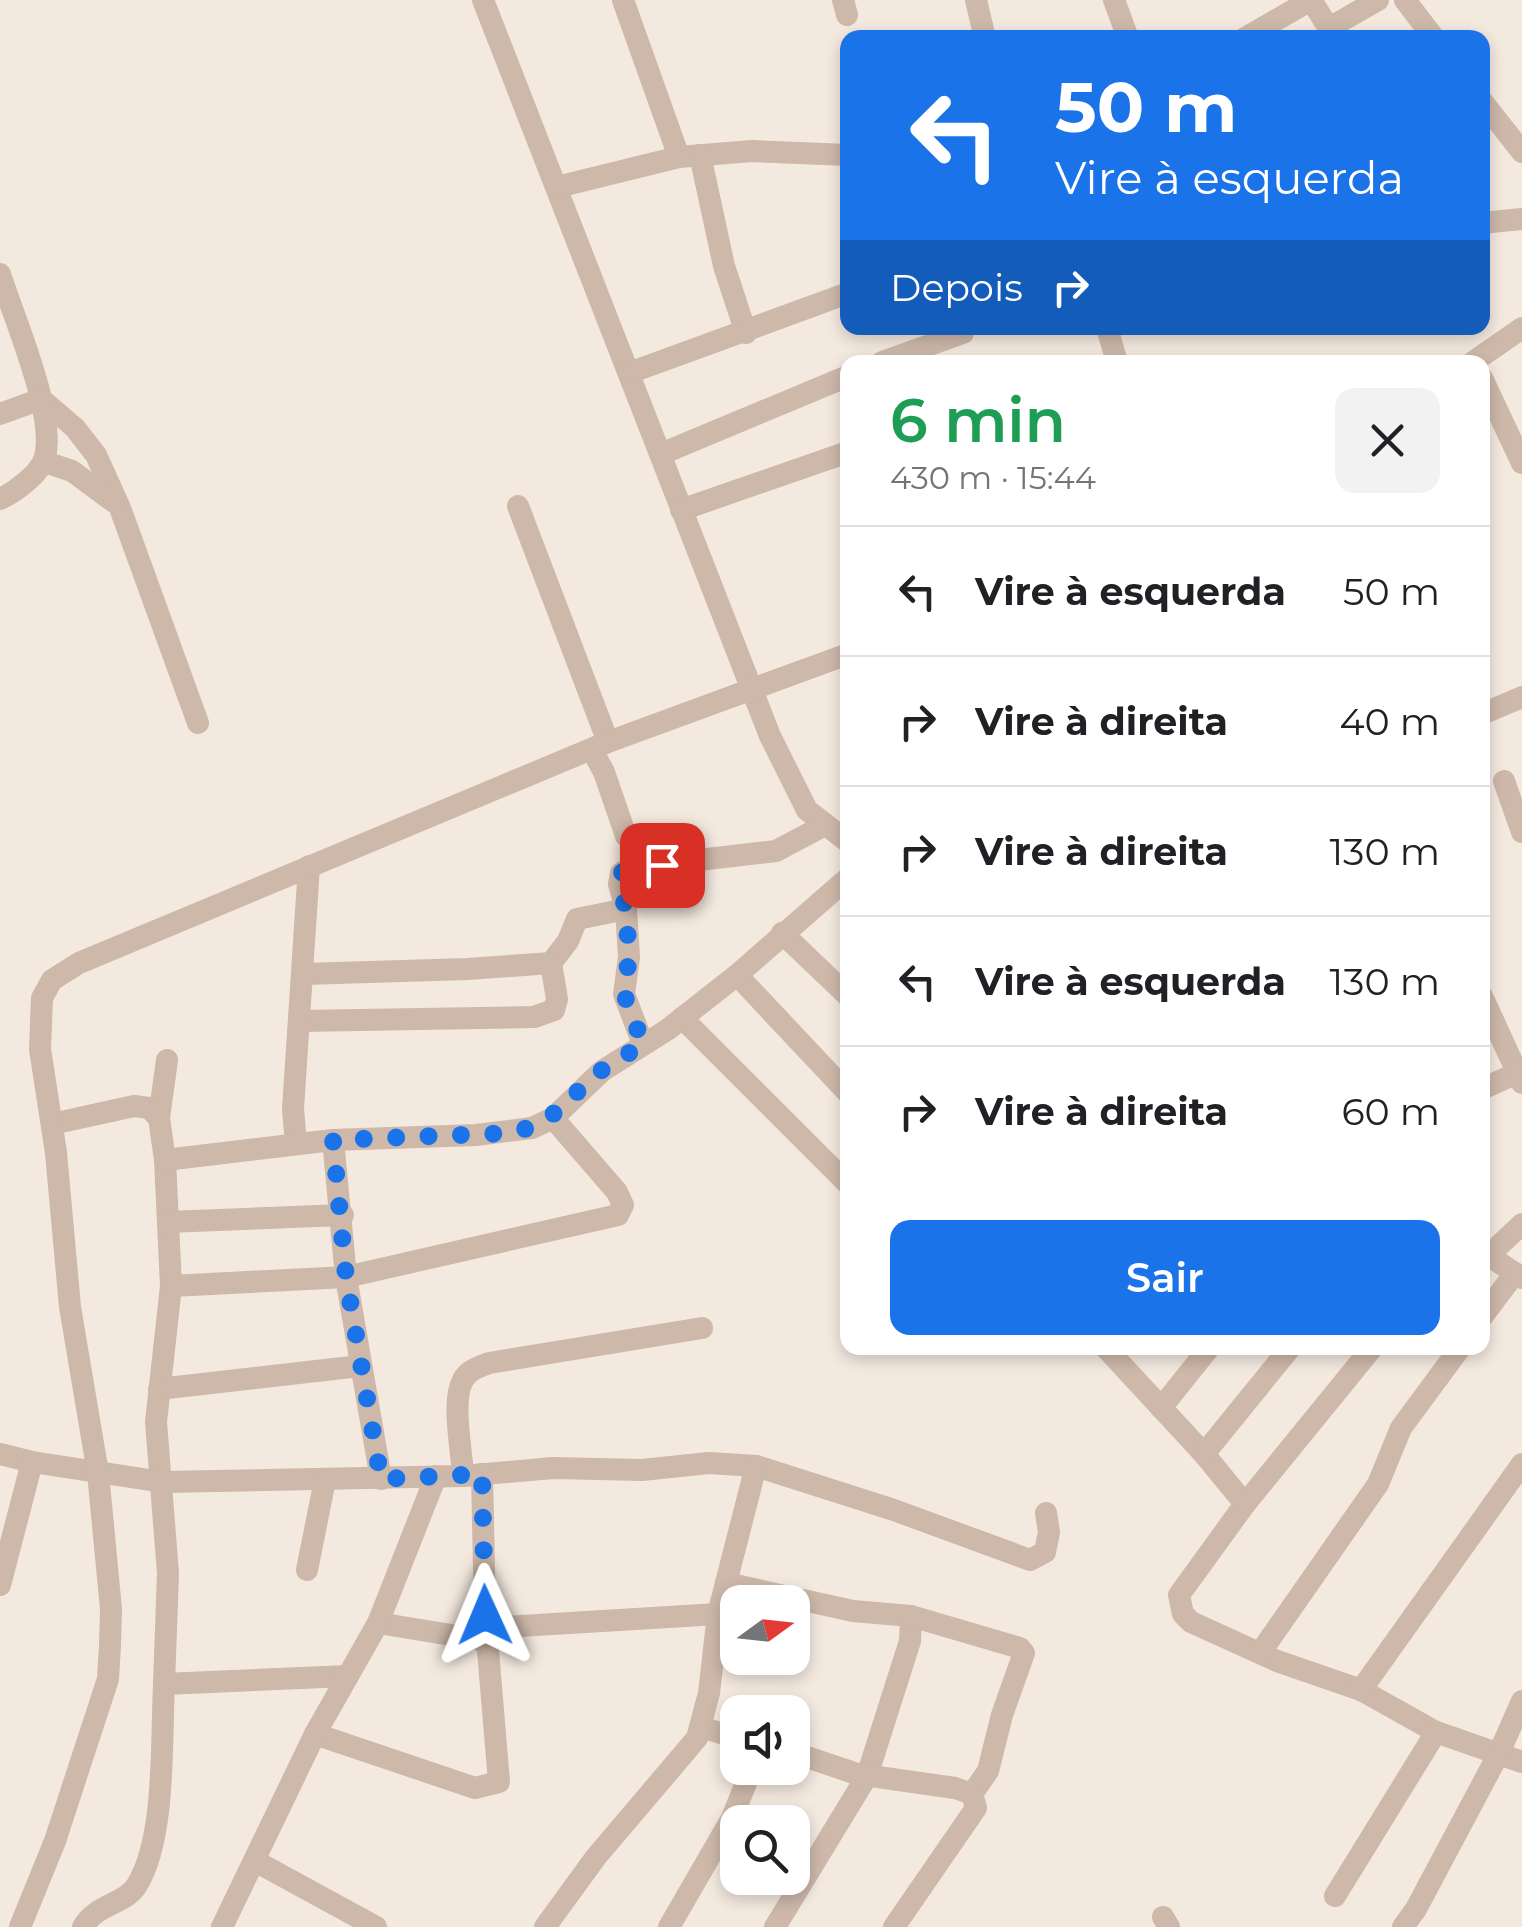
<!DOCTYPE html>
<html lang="pt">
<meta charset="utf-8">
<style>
:root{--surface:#fff;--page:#f2f2f2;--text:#202124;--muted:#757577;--line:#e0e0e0;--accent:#1a73e8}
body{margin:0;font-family:Montserrat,sans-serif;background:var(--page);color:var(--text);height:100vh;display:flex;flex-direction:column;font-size:38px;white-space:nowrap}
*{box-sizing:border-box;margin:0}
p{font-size:32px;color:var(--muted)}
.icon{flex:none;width:55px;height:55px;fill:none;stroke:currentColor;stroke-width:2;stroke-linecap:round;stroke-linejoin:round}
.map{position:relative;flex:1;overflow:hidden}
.details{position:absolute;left:840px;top:355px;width:650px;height:1000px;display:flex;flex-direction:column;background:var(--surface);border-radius:20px;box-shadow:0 5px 15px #0003}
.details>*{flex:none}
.top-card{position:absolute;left:840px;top:30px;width:650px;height:305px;border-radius:20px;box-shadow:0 5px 15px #0003;background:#1a73e8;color:#fff;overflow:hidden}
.needle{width:65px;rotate:75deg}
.controls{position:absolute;left:720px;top:1585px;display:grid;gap:20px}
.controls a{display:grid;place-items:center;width:90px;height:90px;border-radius:20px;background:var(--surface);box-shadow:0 5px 15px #0003;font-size:50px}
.pin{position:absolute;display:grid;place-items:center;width:85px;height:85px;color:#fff;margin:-42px;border-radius:20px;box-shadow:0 5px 15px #0006}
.me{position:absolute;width:110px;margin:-55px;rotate:359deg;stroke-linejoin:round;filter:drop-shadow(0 0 8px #0008)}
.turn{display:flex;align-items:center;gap:35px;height:210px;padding:0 50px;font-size:45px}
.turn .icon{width:130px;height:130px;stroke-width:2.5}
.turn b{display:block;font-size:70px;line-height:85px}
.then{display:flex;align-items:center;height:95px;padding:0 50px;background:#0003;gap:20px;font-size:38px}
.round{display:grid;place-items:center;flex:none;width:105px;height:105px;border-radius:20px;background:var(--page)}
.summary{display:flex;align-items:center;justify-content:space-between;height:170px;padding:0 50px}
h1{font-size:60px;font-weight:600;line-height:75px;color:#1e9e55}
.primary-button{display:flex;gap:20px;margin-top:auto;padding:20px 50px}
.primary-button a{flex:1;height:115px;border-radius:20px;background:var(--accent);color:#fff;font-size:40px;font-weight:600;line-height:115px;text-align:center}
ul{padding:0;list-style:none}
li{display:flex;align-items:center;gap:30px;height:130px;padding:0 50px;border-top:2px solid var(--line)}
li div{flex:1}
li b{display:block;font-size:38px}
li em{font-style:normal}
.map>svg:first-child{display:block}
</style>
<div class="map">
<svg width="1522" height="1927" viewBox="0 0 1522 1927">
<rect width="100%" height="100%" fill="#f4e9df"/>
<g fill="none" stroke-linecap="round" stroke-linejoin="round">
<!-- minor -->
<g stroke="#cdb8a9" stroke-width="22">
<polyline points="483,0 770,736 807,810 848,842"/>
<polyline points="623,0 679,157 752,151 848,155"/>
<polyline points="843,0 847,15"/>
<polyline points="976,0 985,38"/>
<polyline points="1114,0 1128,38"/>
<polyline points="1405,0 1434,38"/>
<polyline points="1329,28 1378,0"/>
<polyline points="1245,38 1311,0 1335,38"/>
<polyline points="1482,101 1522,152"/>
<polyline points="700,155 724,266 746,333"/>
<polyline points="557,187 679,157"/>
<polyline points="1482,223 1522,219"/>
<path d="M0 274C14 318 56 414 45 457 41 473 15 492 0 499"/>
<polyline points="1107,328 1117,362"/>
<polyline points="882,362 963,333"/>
<polyline points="1473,362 1522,328"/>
<polyline points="629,373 848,293"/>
<polyline points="1482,378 1522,463"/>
<polyline points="41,399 75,428 96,455 120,508 198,723"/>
<polyline points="0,414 41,399"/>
<polyline points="661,454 848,376"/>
<polyline points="45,462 72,471 114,502"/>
<polyline points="518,506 608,742"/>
<polyline points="681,510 848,452"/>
<polyline points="1482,714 1522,697"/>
<polyline points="592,750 604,772 626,836"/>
<polyline points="1504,781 1522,832"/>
<polyline points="626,909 619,884 621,873 630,868 776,851 825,825"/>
<polyline points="782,933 848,996"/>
<polyline points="304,974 468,969 551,963 568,941 577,919 626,909 629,957 624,994 643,1044"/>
<polyline points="737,975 848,1093"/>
<polyline points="1482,996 1522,1083"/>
<polyline points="682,1018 848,1184"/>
<polyline points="300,1021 534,1017 554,1010 557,999 551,963"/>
<polyline points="1482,1089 1517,1073"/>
<polyline points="159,1118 167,1060"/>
<polyline points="52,1124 134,1106 149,1108 159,1118 165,1160 171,1286 156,1422 168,1573 164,1684 348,1676"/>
<polyline points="333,1140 346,1277 381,1479"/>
<polyline points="296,1144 293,1109 309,866"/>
<polyline points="165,1160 333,1140 476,1135 532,1128 553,1118 602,1071 667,1030 737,975 848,878"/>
<polyline points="168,1222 343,1215"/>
<polyline points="1482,1251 1522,1278"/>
<polyline points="1489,1255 1522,1224"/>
<polyline points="171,1286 346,1277 618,1215 623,1205 617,1192 553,1118"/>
<polyline points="1482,1317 1515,1273"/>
<polyline points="1106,1348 1204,1454 1245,1504 1179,1595 1183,1614 1191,1622 1277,1661 1361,1690 1436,1732 1522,1762"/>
<polyline points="159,1389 360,1366"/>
<polyline points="1161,1408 1209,1348"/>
<polyline points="0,1454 32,1462 163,1482 463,1476 553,1468 642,1470 709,1463 756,1466 894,1510 1030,1560 1045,1552 1049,1532 1046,1513"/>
<polyline points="1204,1454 1290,1348"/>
<path d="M463 1476C462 1451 451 1401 463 1380 468 1370 479 1367 489 1363L702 1328"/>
<polyline points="1245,1504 1372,1348"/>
<polyline points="307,1570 325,1480"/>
<polyline points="726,1583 853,1611 911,1616 910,1641 867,1776 775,1927"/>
<polyline points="0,1585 32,1462"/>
<polyline points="911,1616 1020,1648 1024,1653 1002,1715 988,1771 972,1794"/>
<polyline points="378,1623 488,1641"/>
<polyline points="486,1628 718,1614"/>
<polyline points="1260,1653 1378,1484 1401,1428 1460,1348"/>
<polyline points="1361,1690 1522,1464"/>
<polyline points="700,1727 738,1738"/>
<polyline points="315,1734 475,1788 499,1782 485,1615 482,1474"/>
<polyline points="792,1752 857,1774 955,1788 972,1794 976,1808 894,1927"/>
<polyline points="255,1861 376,1927"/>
<polyline points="1335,1896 1436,1732"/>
<polyline points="1163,1917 1169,1927"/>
<polyline points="20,1927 55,1841 108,1679 110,1645 111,1609 98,1473 70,1307 56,1153 40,1049 42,998 52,980 79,963 608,742 848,654"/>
<path d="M83 1927C96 1904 126 1904 137 1885 166 1838 161 1741 164 1684"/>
<polyline points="222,1927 315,1734 378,1623 436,1476"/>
<polyline points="545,1927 596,1857 697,1738 709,1693 718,1614 756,1466"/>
<polyline points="669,1927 732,1818 752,1768"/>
<polyline points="1403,1927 1416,1909 1499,1753 1522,1701"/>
</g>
</g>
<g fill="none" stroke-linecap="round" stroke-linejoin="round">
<!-- route -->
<path stroke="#1a73e8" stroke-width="18" stroke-dasharray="0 32.4" d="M485 1615 482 1474 381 1479 346 1277 333 1140 510 1133C557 1123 567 1097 602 1070 615 1061 630 1053 643 1044L624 994 629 957 626 909 618 884 621 873 630 868 662 865"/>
</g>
</svg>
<div class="controls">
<a><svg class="needle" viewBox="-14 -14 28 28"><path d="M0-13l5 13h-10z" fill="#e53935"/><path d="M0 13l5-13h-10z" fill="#757577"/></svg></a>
<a><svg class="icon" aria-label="sound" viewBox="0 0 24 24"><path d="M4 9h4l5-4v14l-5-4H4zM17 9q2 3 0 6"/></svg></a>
<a><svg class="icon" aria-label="search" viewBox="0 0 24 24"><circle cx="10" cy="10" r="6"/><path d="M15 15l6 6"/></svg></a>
</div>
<div class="pin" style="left:662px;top:865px;background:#d93025"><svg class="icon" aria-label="arrive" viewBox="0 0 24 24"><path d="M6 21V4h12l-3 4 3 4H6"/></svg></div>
<svg class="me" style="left:485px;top:1615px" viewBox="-20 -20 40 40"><path d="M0-17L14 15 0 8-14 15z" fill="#1a73e8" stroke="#fff" stroke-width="4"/></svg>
<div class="top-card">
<div class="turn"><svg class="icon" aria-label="left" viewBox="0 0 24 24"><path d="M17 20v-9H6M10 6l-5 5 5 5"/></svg><div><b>50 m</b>Vire à esquerda</div></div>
<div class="then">Depois<svg class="icon" aria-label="right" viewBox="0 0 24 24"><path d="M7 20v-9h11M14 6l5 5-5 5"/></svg></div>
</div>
<section class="details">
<div class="summary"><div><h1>6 min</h1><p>430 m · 15:44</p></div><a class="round"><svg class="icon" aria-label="close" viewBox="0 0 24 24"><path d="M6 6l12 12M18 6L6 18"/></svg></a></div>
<ul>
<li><svg class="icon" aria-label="left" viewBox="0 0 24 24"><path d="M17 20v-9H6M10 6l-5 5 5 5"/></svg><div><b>Vire à esquerda</b></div><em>50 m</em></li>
<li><svg class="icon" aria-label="right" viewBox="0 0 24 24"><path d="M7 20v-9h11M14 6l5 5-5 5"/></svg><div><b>Vire à direita</b></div><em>40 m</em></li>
<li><svg class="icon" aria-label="right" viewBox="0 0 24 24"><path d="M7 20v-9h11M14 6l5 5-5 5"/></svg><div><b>Vire à direita</b></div><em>130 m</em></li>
<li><svg class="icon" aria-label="left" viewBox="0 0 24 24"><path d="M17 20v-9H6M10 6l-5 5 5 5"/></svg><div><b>Vire à esquerda</b></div><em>130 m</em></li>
<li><svg class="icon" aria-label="right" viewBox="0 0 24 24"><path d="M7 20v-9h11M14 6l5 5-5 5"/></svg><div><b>Vire à direita</b></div><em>60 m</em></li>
</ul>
<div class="primary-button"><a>Sair</a></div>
</section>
</div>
